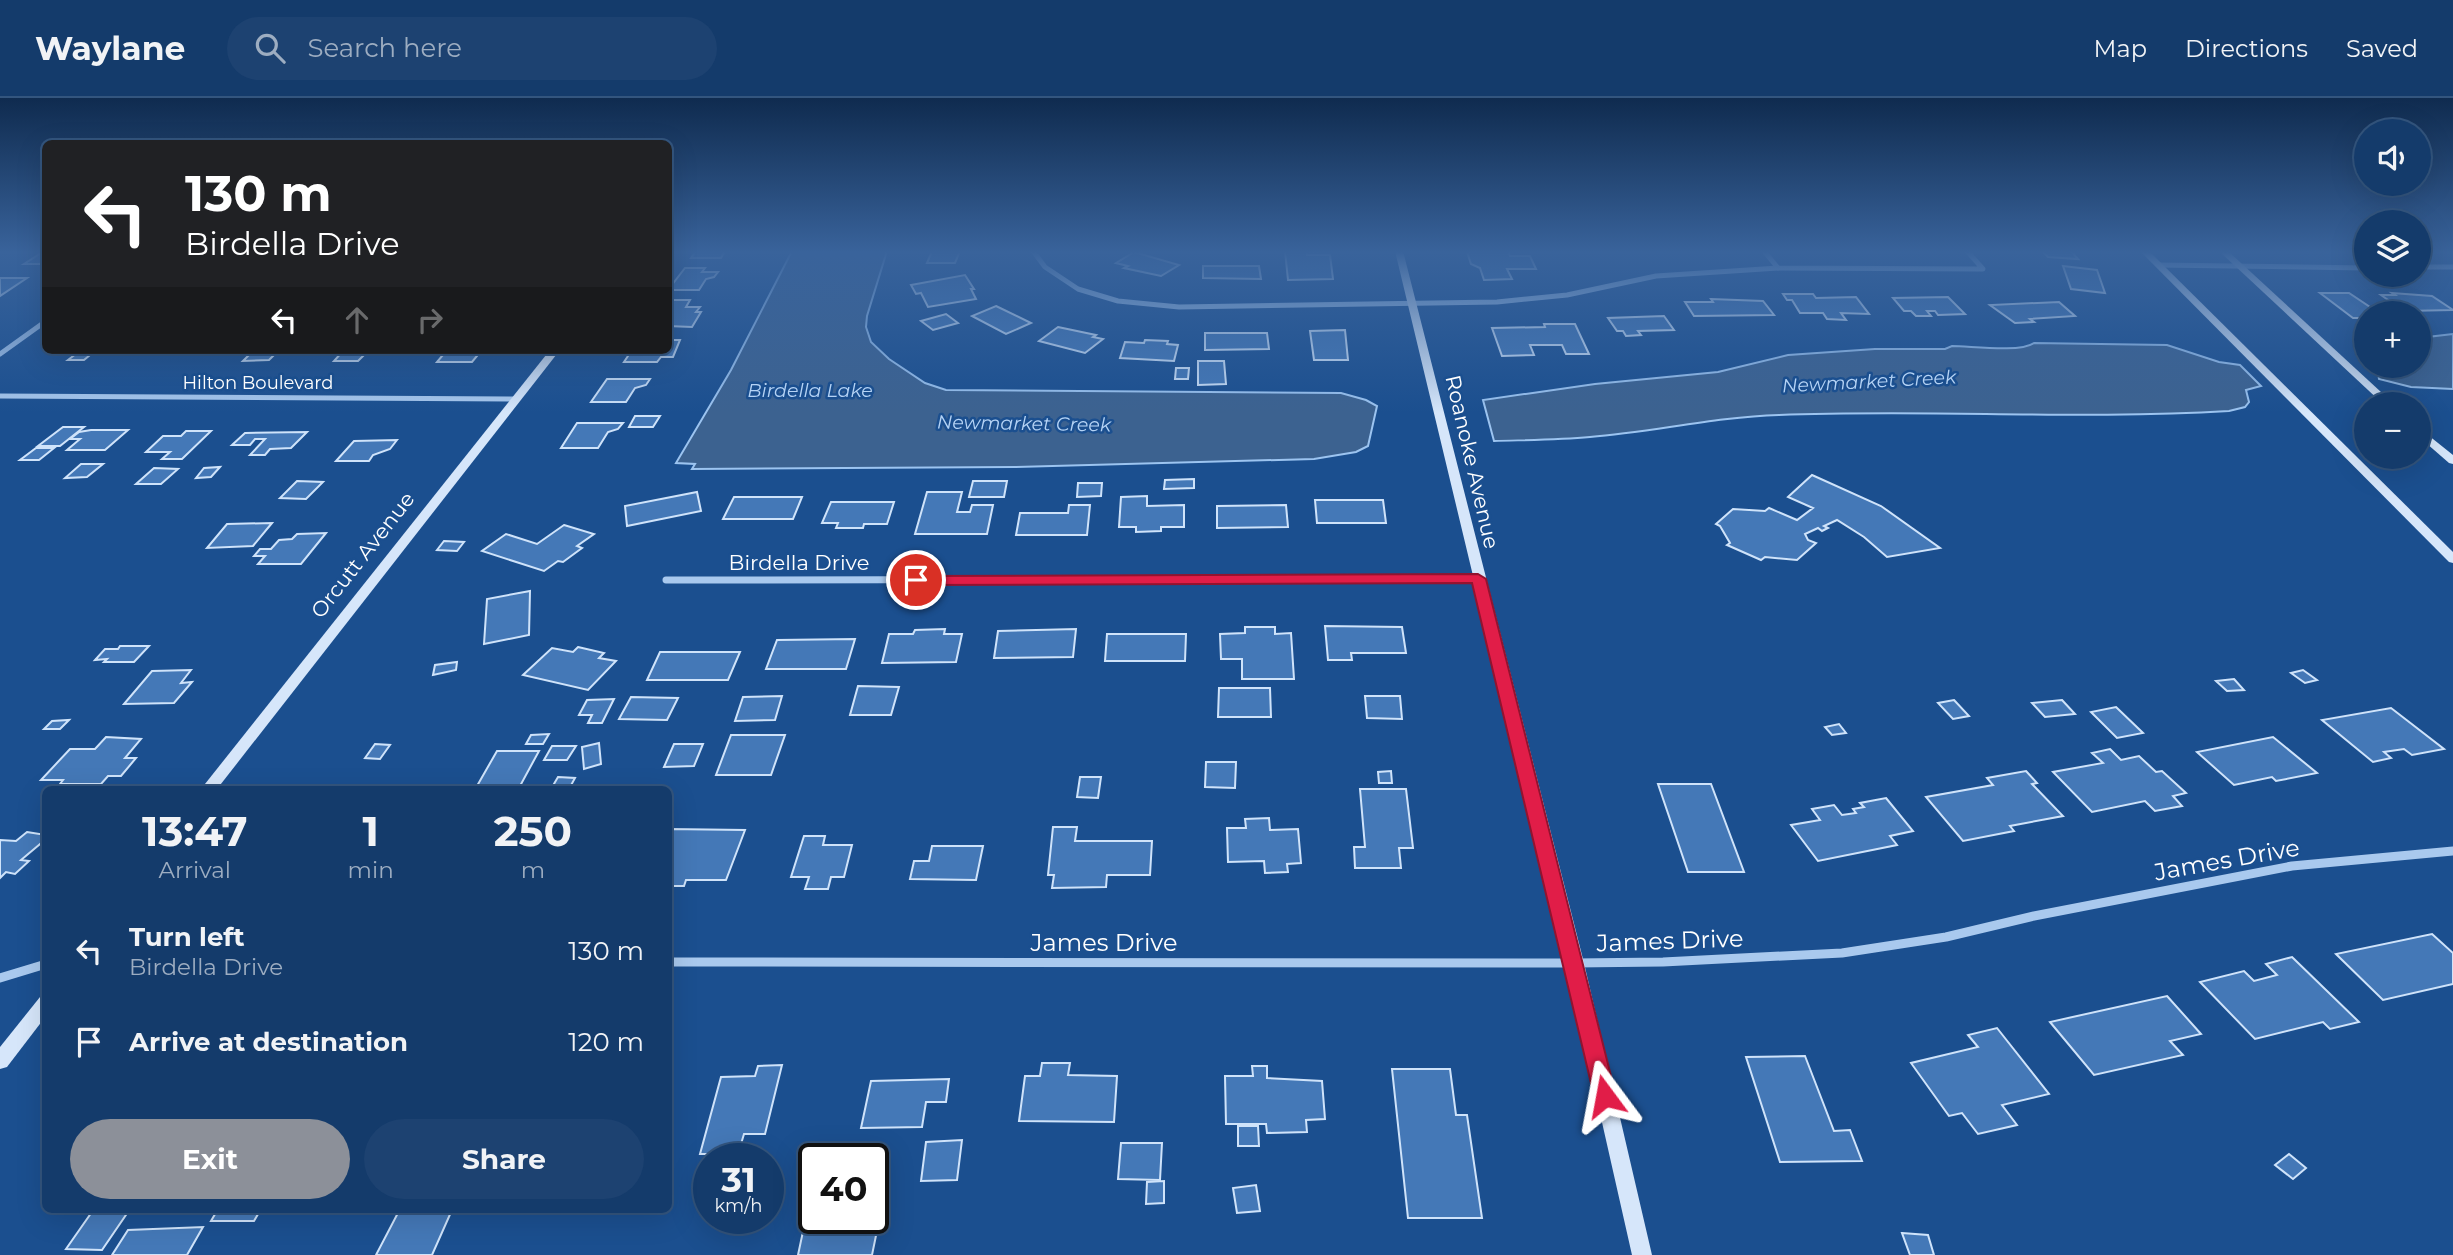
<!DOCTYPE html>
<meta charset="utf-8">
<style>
:root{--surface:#143b6b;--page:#1d4271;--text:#f1f3f6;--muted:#9dadc1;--line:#33557e;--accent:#8c9099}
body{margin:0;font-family:Montserrat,sans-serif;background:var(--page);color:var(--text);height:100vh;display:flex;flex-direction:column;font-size:26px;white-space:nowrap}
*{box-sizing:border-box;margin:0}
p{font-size:23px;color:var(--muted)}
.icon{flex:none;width:38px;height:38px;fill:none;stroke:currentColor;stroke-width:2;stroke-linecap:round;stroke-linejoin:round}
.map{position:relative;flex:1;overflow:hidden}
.sheet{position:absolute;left:42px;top:688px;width:630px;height:427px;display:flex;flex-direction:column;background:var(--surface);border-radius:10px;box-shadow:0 7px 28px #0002,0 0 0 2px var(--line)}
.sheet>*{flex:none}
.guide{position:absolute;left:42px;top:42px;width:630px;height:214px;border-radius:10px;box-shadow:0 7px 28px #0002,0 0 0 2px var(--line);background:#202124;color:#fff;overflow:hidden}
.buttons{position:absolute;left:2354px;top:21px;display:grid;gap:14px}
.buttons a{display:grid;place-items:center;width:77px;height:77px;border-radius:50%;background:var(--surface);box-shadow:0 7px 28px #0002,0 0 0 2px var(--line);font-size:35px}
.speed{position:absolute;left:693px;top:1045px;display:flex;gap:14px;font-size:35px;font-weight:700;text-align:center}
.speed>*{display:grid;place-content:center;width:91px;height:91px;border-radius:50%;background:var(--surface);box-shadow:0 7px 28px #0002,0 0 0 2px var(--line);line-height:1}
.speed small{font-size:18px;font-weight:400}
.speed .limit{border:4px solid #111;border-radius:10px;background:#fff;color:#111}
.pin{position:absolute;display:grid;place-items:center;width:60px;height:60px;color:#fff;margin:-30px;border:4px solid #fff;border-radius:50%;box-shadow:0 2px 7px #0007}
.me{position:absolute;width:77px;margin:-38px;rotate:347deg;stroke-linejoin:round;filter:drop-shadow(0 0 5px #0008)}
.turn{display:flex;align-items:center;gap:24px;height:147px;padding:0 28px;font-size:32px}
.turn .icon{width:91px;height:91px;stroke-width:2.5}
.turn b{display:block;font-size:49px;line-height:60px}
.lanes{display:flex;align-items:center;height:66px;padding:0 28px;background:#0003;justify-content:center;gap:35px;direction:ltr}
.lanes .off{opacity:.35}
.eta{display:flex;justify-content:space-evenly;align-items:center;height:119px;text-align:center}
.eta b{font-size:42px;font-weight:700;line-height:49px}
.primary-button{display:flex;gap:14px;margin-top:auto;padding:14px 28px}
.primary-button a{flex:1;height:80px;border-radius:42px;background:var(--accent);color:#fff;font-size:28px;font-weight:700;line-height:80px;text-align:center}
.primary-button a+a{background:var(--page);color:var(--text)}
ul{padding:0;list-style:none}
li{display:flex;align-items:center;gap:21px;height:91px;padding:0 28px}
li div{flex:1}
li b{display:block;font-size:26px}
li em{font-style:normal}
header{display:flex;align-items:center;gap:42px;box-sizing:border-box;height:98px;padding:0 35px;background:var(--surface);border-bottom:2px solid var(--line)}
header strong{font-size:33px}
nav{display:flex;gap:38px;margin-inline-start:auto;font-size:24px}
.search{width:490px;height:63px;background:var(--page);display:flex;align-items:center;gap:18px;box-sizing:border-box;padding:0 24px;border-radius:38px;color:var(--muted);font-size:26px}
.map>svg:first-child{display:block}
</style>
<header>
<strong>Waylane</strong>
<div class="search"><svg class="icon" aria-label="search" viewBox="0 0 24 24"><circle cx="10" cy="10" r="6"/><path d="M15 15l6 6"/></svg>Search here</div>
<nav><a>Map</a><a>Directions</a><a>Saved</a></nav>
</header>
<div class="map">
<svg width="2453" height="1157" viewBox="0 0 2453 1157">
<rect width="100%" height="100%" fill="#1b4f8f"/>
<!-- water -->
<g fill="#3c6290" stroke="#9cc4f0" stroke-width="2">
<polygon points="792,153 887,153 867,218 866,229 871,244 889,261 925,285 946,292 1341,295 1366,302 1377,308 1368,348 1356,354 1314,361 1014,369 692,371 695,366 676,365 731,272"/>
<polygon points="2453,236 2453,291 2411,289 2379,281 2377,268 2418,268 2419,240"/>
<path d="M2034 245 2167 247 2219 264 2240 267 2261 288 2246 292 2249 304 2245 309 2229 313C2079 322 1929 311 1779 317 1715 319 1653 334 1590 339 1558 342 1526 342 1494 343L1483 302 1595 286 1718 274 1788 257 1875 251H1945L1952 248C1971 248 2019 255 2034 245Z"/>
</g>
<!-- building -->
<g fill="#4478b7" stroke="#cfe3fa" stroke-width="2">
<polygon points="44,153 46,166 24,166"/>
<polygon points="696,153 725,153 721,160 691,160"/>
<polygon points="932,153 960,153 955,165 927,165"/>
<polygon points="1285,153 1326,153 1307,154 1307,157 1330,157 1333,181 1288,182"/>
<polygon points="1472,153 1508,153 1510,158 1530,158 1536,171 1507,171 1512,181 1484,182 1480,170 1471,166 1467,154"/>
<polygon points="2042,153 2071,153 2078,161 2048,159"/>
<polygon points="1134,154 1179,167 1161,178 1124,170 1128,168 1116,165"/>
<polygon points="1203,168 1259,168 1261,181 1203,180"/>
<polygon points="2063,168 2097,172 2105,195 2071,191"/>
<polygon points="685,170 705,170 702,174 718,174 714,179 706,181 699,192 668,192"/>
<polygon points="965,177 974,191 971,191 976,201 928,209 921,195 916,196 911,187"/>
<polygon points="0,180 27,180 0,198"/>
<polygon points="2320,195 2349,195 2379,215 2366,215 2366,220 2353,220"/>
<polygon points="2392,195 2432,198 2453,212 2404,213 2381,197 2395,197"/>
<polygon points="1783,196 1813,196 1816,200 1856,199 1869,216 1841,215 1846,222 1827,221 1823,215 1800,215 1792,202 1787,202"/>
<polygon points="1948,199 1965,216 1938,217 1935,213 1927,213 1931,218 1916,218 1911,213 1904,213 1893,200"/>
<polygon points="1711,201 1763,203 1774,217 1694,218 1685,204 1713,204"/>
<polygon points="668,202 690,202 686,209 700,209 696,214 701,214 692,229 668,228"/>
<polygon points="2059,204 2075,218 2030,221 2034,224 2015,225 1990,207"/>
<polygon points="996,208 1031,225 1006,236 972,218"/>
<polygon points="946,216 958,225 933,232 921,223"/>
<polygon points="1664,218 1674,232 1638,233 1641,237 1626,238 1623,233 1617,233 1608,220"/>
<polygon points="1544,226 1575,226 1589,256 1566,256 1562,247 1530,247 1534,257 1502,258 1492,230 1545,229"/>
<polygon points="1058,229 1096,237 1093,239 1103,241 1085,255 1039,243"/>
<polygon points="1345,232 1348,262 1314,262 1310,233"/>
<polygon points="1205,235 1267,235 1269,251 1205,252"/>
<polygon points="668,242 680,242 673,259 661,259 657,264 624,264 632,252 668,252"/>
<polygon points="1145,242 1168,243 1167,246 1178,247 1174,263 1120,260 1125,244 1144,245"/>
<polygon points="81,252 110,252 103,257 90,257 84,262 68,262"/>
<polygon points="157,252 205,252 200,257 160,257 166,252"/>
<polygon points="254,252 293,252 288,257 274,257 269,262 243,263"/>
<polygon points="330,252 384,252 379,257 364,257 358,263 334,263 344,252"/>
<polygon points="447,252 482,252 472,264 437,264"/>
<polygon points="1198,263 1224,263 1226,286 1198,287"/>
<polygon points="1176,270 1189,270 1188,281 1175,281"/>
<polygon points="607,281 650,281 646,287 635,290 626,304 591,304"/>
<polygon points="635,318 660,318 653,329 629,329"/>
<polygon points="577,325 623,325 618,331 608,334 598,350 561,350"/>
<polygon points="63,329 84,329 60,348 38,348"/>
<polygon points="91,332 128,332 105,352 67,352 80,341 70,341 79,334"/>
<polygon points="186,333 211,333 182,361 162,361 170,354 146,354 163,338 181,338"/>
<polygon points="307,334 291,350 270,351 265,357 250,357 265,341 255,341 250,347 232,347 245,335"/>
<polygon points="397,342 390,351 373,357 369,363 336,363 354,343"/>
<polygon points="36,350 54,350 39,362 20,362"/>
<polygon points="81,366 103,366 87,379 65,380"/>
<polygon points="220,369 211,379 196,380 204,370"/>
<polygon points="154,370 178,371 161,386 136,386"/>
<polygon points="1812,377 1881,408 1940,450 1887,459 1864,439 1837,422 1824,428 1828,430 1822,433 1818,430 1805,436 1808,442 1816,445 1797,462 1765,459 1761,462 1727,447 1730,445 1720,428 1716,426 1733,411 1765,413 1769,410 1797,422 1813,410 1788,399"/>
<polygon points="1194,381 1194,390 1164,391 1165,382"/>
<polygon points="297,383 323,384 306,401 280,400"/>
<polygon points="973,383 1007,383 1004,399 969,399"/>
<polygon points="1078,385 1102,385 1101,398 1077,399"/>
<polygon points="697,394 701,413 627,428 625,408"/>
<polygon points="927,394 962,394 957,414 970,414 972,407 993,407 987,436 915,436"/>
<polygon points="1147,398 1147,408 1184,407 1184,429 1161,429 1161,433 1136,434 1136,429 1119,429 1121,399"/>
<polygon points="734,399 802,399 793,421 723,421"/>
<polygon points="1315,402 1383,402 1386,425 1317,425"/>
<polygon points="831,404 894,404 887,426 864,426 863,430 836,430 838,425 822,425"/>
<polygon points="1069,407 1090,407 1087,437 1016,437 1020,415 1068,415"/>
<polygon points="1286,407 1288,429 1217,430 1217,408"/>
<polygon points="272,425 253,448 207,450 227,426"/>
<polygon points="564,427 594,436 577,448 582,450 563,464 558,463 544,473 482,453 506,436 537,446"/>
<polygon points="326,435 301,466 258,466 265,458 254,458 260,451 271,451 279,442 292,441 297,436"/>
<polygon points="444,443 464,444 457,453 437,452"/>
<polygon points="530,493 529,537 484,546 487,501"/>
<polygon points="1325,528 1402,529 1406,555 1351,555 1352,562 1328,562"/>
<polygon points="1245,529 1275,529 1275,536 1291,535 1294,581 1242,581 1242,561 1221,561 1220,536 1245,535"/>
<polygon points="945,531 944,536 962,536 956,564 882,565 889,536 913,536 915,532"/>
<polygon points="1076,531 1073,559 994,560 998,533"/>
<polygon points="1107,536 1186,536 1185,563 1105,563"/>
<polygon points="855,541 846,571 766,571 777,542"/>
<polygon points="120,548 149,548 134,564 104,564 107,561 95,562 105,551 118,551"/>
<polygon points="578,549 604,555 599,560 616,563 588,592 523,577 552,550 573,554"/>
<polygon points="660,554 740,554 728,582 647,582"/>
<polygon points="457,564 456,572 433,577 435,567"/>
<polygon points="191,572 181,585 192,584 174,605 124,606 152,573"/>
<polygon points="2303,572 2317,582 2305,585 2291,575"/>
<polygon points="2234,581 2244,592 2227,593 2216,583"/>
<polygon points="858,588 899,589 891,617 850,617"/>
<polygon points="1219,590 1270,590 1271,619 1218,619"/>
<polygon points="782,598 775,622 735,623 743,599"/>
<polygon points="1365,598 1400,598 1402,621 1367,620"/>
<polygon points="631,599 678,600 667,622 619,621"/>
<polygon points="614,601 602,625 588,625 592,617 579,617 587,602"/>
<polygon points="1954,602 1969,618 1953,621 1938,605"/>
<polygon points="2062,602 2075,616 2045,619 2032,605"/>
<polygon points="2116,609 2143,635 2117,640 2091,614"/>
<polygon points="2391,610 2444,651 2412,657 2404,651 2384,654 2391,660 2373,664 2322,622"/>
<polygon points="69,622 60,631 44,631 52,623"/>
<polygon points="1839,626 1846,635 1832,637 1825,629"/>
<polygon points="549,636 543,646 526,646 531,637"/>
<polygon points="731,637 785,637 771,677 716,677"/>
<polygon points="106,639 141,641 125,660 136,660 121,678 108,678 101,686 60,686 63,682 41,682 70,651 95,651"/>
<polygon points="2273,639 2317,675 2276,683 2272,679 2234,687 2197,654"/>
<polygon points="599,645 601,666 584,671 582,649"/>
<polygon points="375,646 390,647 380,661 365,660"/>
<polygon points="674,646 703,646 694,668 664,669"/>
<polygon points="552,648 576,648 567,662 544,662"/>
<polygon points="2110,651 2121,662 2139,658 2156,674 2162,673 2186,695 2173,698 2182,708 2155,713 2145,703 2092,714 2053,674 2103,665 2092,655"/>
<polygon points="497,653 539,653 520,688 477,688"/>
<polygon points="1206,664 1236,664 1235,690 1205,689"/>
<polygon points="1391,673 1392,685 1379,685 1378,674"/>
<polygon points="2026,673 2037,685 2032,686 2063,718 2010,728 2014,733 1963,743 1926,699 1993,687 1987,680"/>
<polygon points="558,679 575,680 569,691 551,691"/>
<polygon points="1080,679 1101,679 1098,700 1077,699"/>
<polygon points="1658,686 1711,686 1744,774 1688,774"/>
<polygon points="1360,691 1406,691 1413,750 1399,750 1401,770 1355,770 1354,749 1365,749"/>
<polygon points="1886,700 1913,733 1890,738 1897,747 1818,763 1791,727 1820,722 1812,711 1834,707 1842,717 1856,715 1853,711 1864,709 1860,705"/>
<polygon points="1269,720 1270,732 1298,731 1301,765 1287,766 1288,774 1265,775 1264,763 1228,764 1227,730 1246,730 1245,721"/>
<polygon points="1053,729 1077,729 1075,743 1152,743 1150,777 1107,777 1106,789 1052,790 1054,777 1048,777"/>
<polygon points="668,731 745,732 726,782 686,782 684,788 668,788"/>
<polygon points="27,734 46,737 46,741 21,762 29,763 15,776 6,774 0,780 0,742 16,743"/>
<polygon points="804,738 825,738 823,747 852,747 844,779 831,779 828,791 805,791 809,779 791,779"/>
<polygon points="932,748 983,748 976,782 910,781 914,763 929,763"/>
<polygon points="2432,836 2453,855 2453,886 2383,902 2336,856"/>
<polygon points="2292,859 2359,924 2330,931 2323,924 2255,941 2200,884 2244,873 2254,883 2277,877 2266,866"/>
<polygon points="2167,898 2201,936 2170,943 2183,957 2094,977 2050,924"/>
<polygon points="1997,930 2049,996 2002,1007 2017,1027 1978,1036 1962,1015 1949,1018 1911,965 1978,949 1968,937"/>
<polygon points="1805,958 1834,1033 1850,1032 1862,1063 1780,1064 1746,959"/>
<polygon points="1042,965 1070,965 1068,977 1117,978 1114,1024 1019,1023 1025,978 1040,978"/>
<polygon points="782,967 765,1036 744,1036 738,1056 700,1056 721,979 755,978 758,968"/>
<polygon points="1252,968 1267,968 1267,980 1322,983 1325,1021 1306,1022 1307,1034 1267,1035 1266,1026 1226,1026 1225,978 1253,978"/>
<polygon points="1392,971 1450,971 1456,1017 1467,1017 1482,1120 1408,1120"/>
<polygon points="949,981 946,1004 926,1004 922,1029 861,1030 871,983"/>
<polygon points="1238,1028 1258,1028 1259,1048 1238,1048"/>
<polygon points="962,1042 957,1082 921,1083 926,1044"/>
<polygon points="1121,1045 1162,1045 1160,1082 1118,1081"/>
<polygon points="2289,1056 2306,1070 2293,1081 2275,1067"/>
<polygon points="1164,1083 1164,1105 1146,1106 1147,1084"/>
<polygon points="1256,1087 1260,1113 1237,1115 1233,1090"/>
<polygon points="94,1111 130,1111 102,1152 66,1151"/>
<polygon points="218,1111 261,1111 254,1123 211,1123"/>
<polygon points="400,1111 452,1112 432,1157 376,1157"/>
<polygon points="879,1123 872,1157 798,1157 805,1124"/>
<polygon points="203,1129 187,1157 112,1157 128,1132"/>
<polygon points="1902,1135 1928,1137 1934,1157 1910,1157"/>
</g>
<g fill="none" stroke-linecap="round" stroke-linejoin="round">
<!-- street-far2 -->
<g stroke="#a9c9ee" stroke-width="5">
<polyline points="1033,153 1045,169 1078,191 1118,203 1179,209 1497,204 1567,197 1656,178 1778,170"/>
<polyline points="1764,153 1778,170 1983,171 1967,153"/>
<polyline points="2159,167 2366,170"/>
<polyline points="2418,169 2453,169"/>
<polyline points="0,256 46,223"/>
<polyline points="0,298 516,301"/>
</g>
<!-- street-far1 -->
<polyline stroke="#a9c9ee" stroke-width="7" points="666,482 1478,481"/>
<!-- street -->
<g stroke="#a9c9ee" stroke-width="9">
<polyline points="668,864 1575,865 1663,864 1842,855 1946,839 2034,818 2292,768 2453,753"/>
<polyline points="0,880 46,866"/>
</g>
<!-- secondary -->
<g fill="#d6e6fa" fill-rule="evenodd">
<polygon points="1395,153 1403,153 1584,865 1652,1157 1632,1157 1566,865"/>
<polygon points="2140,153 2149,153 2453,454 2453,465 2449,464"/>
<polygon points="2219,153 2228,153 2394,306 2383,306"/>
<polygon points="550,252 560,252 217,691 201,691"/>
<polygon points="2418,329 2453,357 2453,366 2449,365 2418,338"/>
<polygon points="46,897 46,918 7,969 0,971 0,949 40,899"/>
</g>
</g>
<!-- sky -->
<linearGradient id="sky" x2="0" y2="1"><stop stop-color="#0f2b4f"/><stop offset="0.49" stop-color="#39639b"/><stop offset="1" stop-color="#39639b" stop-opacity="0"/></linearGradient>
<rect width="2453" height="315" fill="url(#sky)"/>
<!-- route -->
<polygon fill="#e11d48" stroke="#92132f" stroke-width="2" points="1478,476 1486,481 1616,998 1613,1005 1605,1007 1597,1005 1594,998 1472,485 916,487 909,482 916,478"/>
<g text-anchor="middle" stroke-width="5" stroke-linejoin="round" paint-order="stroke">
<!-- far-street labels -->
<g font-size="18" fill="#fff" stroke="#1b4f8f">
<text x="258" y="291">Hilton Boulevard</text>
</g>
<!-- far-water labels -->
<g font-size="19" font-style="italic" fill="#b5d3f5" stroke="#1b4f8f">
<text transform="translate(1869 283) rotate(-3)" y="7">Newmarket Creek</text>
<text x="810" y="299">Birdella Lake</text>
<text transform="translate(1024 325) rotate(1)" y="7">Newmarket Creek</text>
</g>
<!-- street labels -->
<g font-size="21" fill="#fff" stroke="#1b4f8f">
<text transform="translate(1472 364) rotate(77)" y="7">Roanoke Avenue</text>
<text transform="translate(363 457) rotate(-52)" y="7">Orcutt Avenue</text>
<text x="799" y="472">Birdella Drive</text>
</g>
<!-- near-street labels -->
<g font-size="24" fill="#fff" stroke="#1b4f8f">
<text transform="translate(2227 762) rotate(-10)" y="8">James Drive</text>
<text transform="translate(1670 843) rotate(-2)" y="8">James Drive</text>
<text x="1104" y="853">James Drive</text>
</g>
</g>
</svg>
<div class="buttons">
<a><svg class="icon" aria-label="sound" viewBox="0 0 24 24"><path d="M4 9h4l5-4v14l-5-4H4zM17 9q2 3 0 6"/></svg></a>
<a><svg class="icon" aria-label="layers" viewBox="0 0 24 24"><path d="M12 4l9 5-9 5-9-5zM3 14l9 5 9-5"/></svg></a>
<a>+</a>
<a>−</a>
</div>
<div class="speed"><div>31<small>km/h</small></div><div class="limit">40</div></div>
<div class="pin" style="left:916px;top:482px;background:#d93025"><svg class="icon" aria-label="arrive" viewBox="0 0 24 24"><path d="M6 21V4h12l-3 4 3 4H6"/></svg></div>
<svg class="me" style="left:1605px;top:998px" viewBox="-20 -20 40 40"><path d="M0-17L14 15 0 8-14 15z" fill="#e11d48" stroke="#fff" stroke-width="4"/></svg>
<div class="guide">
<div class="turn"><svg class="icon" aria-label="left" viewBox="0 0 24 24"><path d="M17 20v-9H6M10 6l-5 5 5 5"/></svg><div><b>130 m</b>Birdella Drive</div></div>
<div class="lanes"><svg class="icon" aria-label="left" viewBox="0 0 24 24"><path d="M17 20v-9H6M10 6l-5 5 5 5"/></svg><svg class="icon off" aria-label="ahead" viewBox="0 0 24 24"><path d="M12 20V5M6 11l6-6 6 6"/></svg><svg class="icon off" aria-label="right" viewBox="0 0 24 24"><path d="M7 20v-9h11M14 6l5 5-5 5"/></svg></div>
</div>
<section class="sheet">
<div class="eta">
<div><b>13:47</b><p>Arrival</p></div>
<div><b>1</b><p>min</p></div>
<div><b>250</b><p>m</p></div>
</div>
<ul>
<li><svg class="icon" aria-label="left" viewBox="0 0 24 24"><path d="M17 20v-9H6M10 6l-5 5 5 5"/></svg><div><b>Turn left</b><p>Birdella Drive</p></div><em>130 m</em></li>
<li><svg class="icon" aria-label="arrive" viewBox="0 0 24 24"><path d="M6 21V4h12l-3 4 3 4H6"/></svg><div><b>Arrive at destination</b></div><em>120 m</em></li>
</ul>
<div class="primary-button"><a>Exit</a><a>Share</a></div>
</section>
</div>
